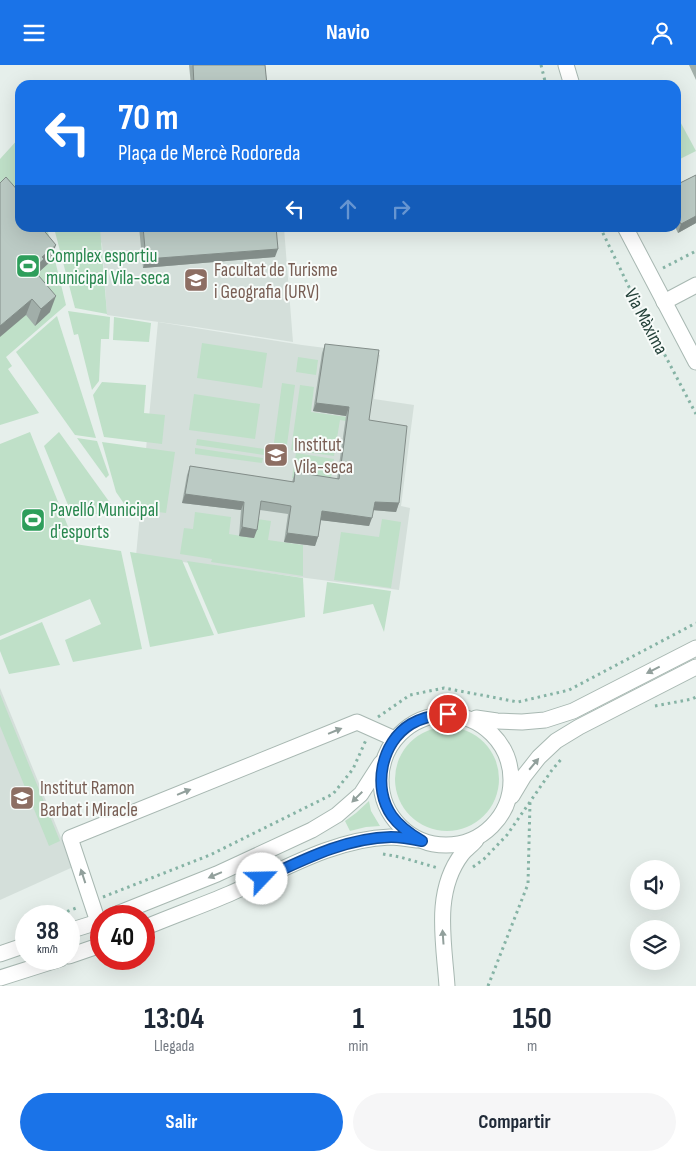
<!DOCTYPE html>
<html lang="es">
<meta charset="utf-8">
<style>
:root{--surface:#fff;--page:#f6f6f7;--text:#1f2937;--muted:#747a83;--accent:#1a73e8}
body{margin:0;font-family:"Sofia Sans Condensed",sans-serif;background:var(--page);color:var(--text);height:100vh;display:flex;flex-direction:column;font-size:19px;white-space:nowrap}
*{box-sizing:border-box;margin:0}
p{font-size:16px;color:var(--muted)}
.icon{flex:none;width:28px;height:28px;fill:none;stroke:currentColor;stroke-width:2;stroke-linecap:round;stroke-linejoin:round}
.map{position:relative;height:921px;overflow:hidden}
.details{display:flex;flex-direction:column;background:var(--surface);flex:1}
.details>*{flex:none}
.hud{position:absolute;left:15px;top:15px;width:666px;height:152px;border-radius:15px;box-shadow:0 5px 20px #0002;background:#1a73e8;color:#fff;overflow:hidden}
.tools{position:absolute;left:630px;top:795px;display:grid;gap:10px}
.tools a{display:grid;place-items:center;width:50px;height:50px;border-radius:50%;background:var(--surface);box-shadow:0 5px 20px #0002;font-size:25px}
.speed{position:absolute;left:15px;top:840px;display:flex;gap:10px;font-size:25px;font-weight:700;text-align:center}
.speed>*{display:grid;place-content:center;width:65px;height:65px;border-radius:50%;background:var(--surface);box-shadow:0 5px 20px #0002;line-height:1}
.speed small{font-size:12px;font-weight:400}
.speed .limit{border:8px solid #d22;background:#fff;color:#111}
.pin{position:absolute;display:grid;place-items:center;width:42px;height:42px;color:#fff;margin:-21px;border:2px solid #fff;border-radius:50%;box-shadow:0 1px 5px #0007}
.me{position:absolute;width:55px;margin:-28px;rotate:66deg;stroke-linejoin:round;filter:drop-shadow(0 0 4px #0008)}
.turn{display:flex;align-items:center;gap:18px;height:105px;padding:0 20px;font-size:22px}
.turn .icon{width:65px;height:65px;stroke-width:2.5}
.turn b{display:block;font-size:35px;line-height:42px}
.lanes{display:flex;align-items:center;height:48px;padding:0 20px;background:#0003;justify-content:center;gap:25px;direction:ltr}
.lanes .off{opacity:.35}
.eta{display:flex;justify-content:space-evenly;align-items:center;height:85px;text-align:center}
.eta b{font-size:30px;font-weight:700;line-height:35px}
.cta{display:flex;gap:10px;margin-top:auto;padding:10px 20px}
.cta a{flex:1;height:58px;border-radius:30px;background:var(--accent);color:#fff;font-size:20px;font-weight:700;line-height:58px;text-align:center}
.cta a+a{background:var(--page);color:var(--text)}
header{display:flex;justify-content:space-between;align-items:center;height:65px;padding:0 20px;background:var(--accent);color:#fff;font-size:22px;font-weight:700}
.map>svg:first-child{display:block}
</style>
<header><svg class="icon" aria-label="menu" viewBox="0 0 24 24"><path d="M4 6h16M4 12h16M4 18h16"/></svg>Navio<svg class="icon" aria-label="person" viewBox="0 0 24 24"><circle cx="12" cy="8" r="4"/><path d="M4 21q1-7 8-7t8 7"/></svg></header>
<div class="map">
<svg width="696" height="921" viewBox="0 0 696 921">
<rect width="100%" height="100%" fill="#e6efeb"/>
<!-- built -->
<g fill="#d4dfda">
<polygon points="94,163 284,163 293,277 196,262 107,250 102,179"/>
<polygon points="158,257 302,280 380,290 374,334 414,340 401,441 410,443 399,525 136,491"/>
<polygon points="0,623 73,802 0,835"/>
</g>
<!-- green -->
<g fill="#bfe0c8">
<polygon points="676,49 696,86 676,96"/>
<polygon points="20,72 20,162 47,163 66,240 6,292 12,301 8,304 39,348 0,360 0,94"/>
<polygon points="54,163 100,163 107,249 75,243"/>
<polygon points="68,246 110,252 109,274 101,274 99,316 92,325 78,269 74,270"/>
<polygon points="57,251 96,373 75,370 16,287"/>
<polygon points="114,252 151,258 149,277 113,275"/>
<polygon points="202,278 267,288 262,323 197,313"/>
<polygon points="298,292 318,295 316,310 296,307"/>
<polygon points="102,317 146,320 144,348 165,350 162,379 104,372 93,330"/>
<polygon points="282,318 295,320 286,387 273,385"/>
<polygon points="300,320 314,322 311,347 347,352 346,356 340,355 334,391 291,385"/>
<polygon points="194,329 260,339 255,374 189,365"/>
<polygon points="30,367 75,479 121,486 142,584 73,597 65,575 101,559 90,534 0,571 0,379"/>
<polygon points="59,367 113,442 115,452 70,445 44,381"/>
<polygon points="77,373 97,376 109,410 106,413"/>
<polygon points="197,374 265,384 264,390 196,380"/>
<polygon points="102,377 175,387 166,448 127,443 116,427"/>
<polygon points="195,383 263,393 262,398 195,389"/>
<polygon points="296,388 334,394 330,419 292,413"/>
<polygon points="195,447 231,452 229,469 254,473 257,454 271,456 268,475 303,480 303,511 211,497 212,494 180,489 184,463 193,464"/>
<polygon points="382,454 401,457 391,523 334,515 341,467 379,472"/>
<polygon points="130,487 182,495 214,570 150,582"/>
<polygon points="187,496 303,513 305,552 218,569"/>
<polygon points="327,517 391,526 384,567 373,539 323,549"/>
<polygon points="42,557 60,600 9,609 0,586 0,575"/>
<polygon points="0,629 60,776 49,781 0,661"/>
<circle cx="447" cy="714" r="52"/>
<polygon points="369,736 371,746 380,761 366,762 350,766 345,756 356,748"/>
</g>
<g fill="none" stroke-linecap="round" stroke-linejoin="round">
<defs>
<g id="minor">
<polyline points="566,0 572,20"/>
<polyline points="625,162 696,297"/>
<polyline points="664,237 696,220"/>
<circle cx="446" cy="715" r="65"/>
<polyline points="476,653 497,656 522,657 545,655 573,646 696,583"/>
<polyline points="512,731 524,711 539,692 556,676 579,662 696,602"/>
<polyline points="112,851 217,809 312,765 337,750 361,729 381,698"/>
<polyline points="98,857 70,773 357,657 395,674"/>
<path d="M144 863C172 851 201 841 229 829 281 806 333 774 390 772 399 772 408 774 417 775"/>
<polyline points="69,866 101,856"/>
<polyline points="0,889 26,880"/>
<polyline points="69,891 101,880"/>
<polyline points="0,913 60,894"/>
<path d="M447 921C444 877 433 827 462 789 466 784 472 780 476 775"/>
</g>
</defs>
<!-- minor casing -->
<use href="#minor" stroke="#a8b8b2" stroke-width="17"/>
<!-- path -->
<g stroke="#86b3a5" stroke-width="3" stroke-dasharray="2.5 4" stroke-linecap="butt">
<polyline points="541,0 546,20"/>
<polyline points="600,162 629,222 696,349"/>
<polyline points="663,203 696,186"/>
<polyline points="655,641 692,634 696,632"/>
<polyline points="378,652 410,630 444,623 518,637 569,625 696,558"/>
<polyline points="383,789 400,792 438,803"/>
<polyline points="473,802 484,794 507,770 552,705 563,692"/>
<polyline points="103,832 210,790 333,729 353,704 366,675"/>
<polyline points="55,851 79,842"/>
<polyline points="488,921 528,819 530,737"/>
</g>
<!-- minor -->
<use href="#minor" stroke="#fff" stroke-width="15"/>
</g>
<!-- wall -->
<g fill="#a1aea9">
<polygon points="189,0 265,0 267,20 191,20"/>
<polygon points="689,0 696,0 696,15"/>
<polygon points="696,110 696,158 678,168 675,162 676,162 676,120"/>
<polygon points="20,162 50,197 40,206 38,210 50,247 35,261 26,250"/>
<polygon points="139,162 276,162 275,192 143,203"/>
<polygon points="325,279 369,355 399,438 396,447 373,445 369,461 321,455 318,472 315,481 284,477 288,449 260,445 254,473 239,471 241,445 182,438 187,410 190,401 292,417 295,407 337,414 346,351 313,346 322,288"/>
</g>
<!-- shaded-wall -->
<g fill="#838d89">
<polygon points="696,151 696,158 678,168 681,159"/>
<polygon points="56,180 50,197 40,206 38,211 33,204 42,192"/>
<polygon points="278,184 275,192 143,203 146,194"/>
<polygon points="56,231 50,247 35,261 41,244"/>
<polygon points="32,234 26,250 0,272 0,261"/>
<polygon points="316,338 349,342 346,351 313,346"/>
<polygon points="185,429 244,437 241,445 182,438"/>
<polygon points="375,437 399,438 396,447 372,445"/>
<polygon points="322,446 372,453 369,461 319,455"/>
<polygon points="242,462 257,465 254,473 239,471"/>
<polygon points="287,468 318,472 315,481 284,477"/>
</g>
<!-- building -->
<g fill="#bbcac4" stroke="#838d89">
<polygon points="193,0 265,0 267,20 194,20"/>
<polygon points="696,110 696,151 681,159 676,150 676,120"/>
<polygon points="6,112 20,128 20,162 41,162 56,180 42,192 44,194 33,204 56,231 41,244 32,234 0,261 0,118"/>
<polygon points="143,162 276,162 278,184 146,194"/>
<polygon points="325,279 379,285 369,355 407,361 399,438 375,437 372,453 322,446 318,472 287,468 291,441 261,436 257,465 242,462 244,437 185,429 190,401 294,417 295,407 339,414 349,342 316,338"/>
</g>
<!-- one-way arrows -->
<defs><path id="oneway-solid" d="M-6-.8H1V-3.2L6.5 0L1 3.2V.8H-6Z" transform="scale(1.25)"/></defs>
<g fill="#92a09c">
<use href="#oneway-solid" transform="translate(653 605) rotate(153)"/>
<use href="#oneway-solid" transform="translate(335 666) rotate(-22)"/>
<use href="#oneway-solid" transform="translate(534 699) rotate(-50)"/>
<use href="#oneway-solid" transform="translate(184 727) rotate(-22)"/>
<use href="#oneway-solid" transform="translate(357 732) rotate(135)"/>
<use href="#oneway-solid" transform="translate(215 810) rotate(157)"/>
<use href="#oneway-solid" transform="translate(83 811) rotate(-108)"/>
<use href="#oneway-solid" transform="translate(443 872) rotate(-94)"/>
</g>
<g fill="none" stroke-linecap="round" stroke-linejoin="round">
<defs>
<path id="route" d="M262 814C303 795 345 773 391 772 401 772 412 774 422 776 410 769 400 762 392 751 372 723 381 677 411 659 423 652 434 650 448 649"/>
</defs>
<!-- route casing -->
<use href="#route" stroke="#114b97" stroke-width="12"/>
<!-- route -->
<use href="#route" stroke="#1a73e8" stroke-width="9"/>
</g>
<!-- icons -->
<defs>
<symbol id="stadium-square" viewBox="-11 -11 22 22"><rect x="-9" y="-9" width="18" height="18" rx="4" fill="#2e9e5b" stroke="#f7fbf9"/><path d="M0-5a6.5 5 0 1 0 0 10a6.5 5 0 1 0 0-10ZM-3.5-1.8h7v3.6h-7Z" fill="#fff"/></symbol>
<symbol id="university-square" viewBox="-11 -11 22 22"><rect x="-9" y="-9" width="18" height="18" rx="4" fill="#8d6e63" stroke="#f7fbf9"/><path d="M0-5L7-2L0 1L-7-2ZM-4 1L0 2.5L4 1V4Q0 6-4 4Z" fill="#fff"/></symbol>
<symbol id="school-square" viewBox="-11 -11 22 22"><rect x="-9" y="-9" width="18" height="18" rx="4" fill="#8d6e63" stroke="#f7fbf9"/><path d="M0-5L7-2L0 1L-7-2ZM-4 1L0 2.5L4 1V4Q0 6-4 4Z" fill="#fff"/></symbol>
</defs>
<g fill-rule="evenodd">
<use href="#stadium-square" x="14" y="187" width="28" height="28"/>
<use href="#university-square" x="182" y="201" width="28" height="28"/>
<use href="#school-square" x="262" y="376" width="28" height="28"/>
<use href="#stadium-square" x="19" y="441" width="28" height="28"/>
<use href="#school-square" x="8" y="719" width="28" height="28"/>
</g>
<g text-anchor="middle" stroke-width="4" stroke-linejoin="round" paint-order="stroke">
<!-- leisure labels -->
<g font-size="19" fill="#27864d" stroke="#f7fbf9" text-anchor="start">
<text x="46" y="197">Complex esportiu<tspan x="46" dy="22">municipal Vila-seca</tspan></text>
<text x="50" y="451">Pavelló Municipal<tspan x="50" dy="22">d'esports</tspan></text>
</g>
<!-- education labels -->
<g font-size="19" fill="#785e54" stroke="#f7fbf9" text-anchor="start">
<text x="214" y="211">Facultat de Turisme<tspan x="214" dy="22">i Geografia (URV)</tspan></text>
<text x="294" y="386">Institut<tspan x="294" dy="22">Vila-seca</tspan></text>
<text x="40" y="729">Institut Ramon<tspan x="40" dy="22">Barbat i Miracle</tspan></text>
</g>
<!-- street labels -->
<g font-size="19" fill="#24423a" stroke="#f7fbf9">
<text transform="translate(647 256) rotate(62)" y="7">Via Màxima</text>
</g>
</g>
</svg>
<div class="tools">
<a><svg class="icon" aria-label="sound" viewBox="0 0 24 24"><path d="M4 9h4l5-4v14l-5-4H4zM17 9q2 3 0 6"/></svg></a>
<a><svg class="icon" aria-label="layers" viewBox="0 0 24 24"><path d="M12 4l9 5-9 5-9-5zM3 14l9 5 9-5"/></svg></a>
</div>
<div class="speed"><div>38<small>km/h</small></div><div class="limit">40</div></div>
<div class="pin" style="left:448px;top:649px;background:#d93025"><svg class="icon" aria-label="arrive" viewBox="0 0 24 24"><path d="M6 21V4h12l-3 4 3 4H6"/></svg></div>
<svg class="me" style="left:262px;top:814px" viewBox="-20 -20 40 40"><circle r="19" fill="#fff"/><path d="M0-13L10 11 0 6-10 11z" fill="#1a73e8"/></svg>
<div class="hud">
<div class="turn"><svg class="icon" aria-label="left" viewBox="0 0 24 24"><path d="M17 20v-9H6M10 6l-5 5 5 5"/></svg><div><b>70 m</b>Plaça de Mercè Rodoreda</div></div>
<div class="lanes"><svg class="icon" aria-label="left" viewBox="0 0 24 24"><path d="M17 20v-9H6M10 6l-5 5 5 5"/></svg><svg class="icon off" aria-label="ahead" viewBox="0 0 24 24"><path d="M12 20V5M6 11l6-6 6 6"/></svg><svg class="icon off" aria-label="right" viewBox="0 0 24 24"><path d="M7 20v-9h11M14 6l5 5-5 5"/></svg></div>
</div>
</div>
<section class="details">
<div class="eta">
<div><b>13:04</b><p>Llegada</p></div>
<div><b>1</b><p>min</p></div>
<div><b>150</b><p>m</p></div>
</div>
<div class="cta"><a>Salir</a><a>Compartir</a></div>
</section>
